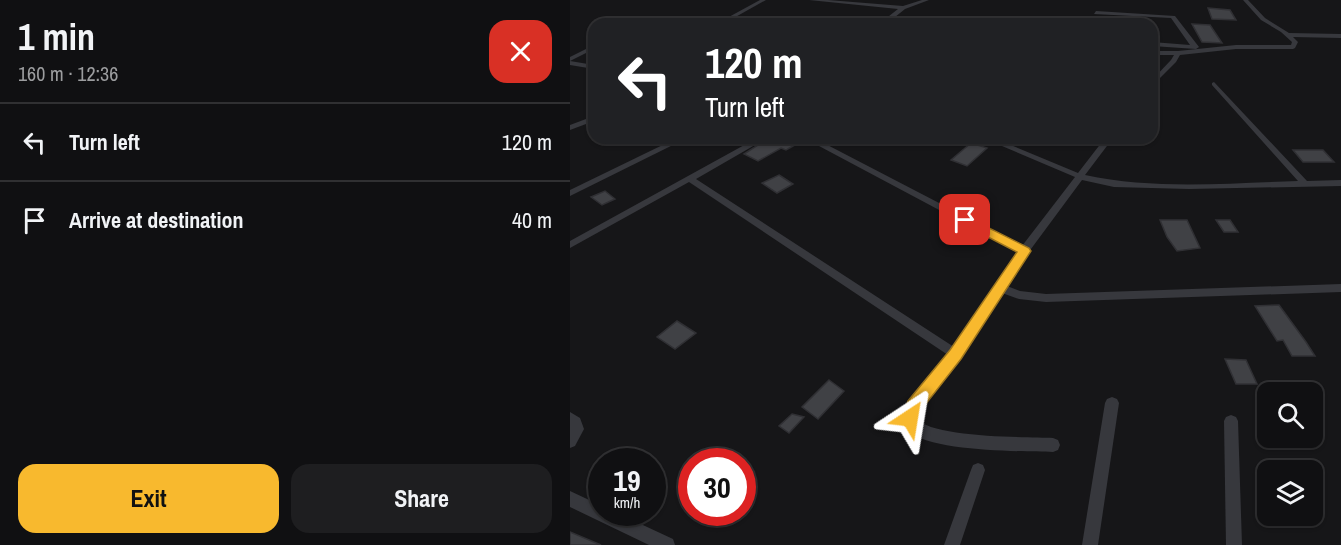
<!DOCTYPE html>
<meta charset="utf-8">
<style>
:root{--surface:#101012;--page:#1e1e20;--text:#f1f3f6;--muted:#9c9d9f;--line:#303032;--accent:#f8b92e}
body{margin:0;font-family:"Archivo Narrow",sans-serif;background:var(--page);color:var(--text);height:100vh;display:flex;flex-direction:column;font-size:22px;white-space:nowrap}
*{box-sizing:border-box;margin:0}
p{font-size:20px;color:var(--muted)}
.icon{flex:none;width:33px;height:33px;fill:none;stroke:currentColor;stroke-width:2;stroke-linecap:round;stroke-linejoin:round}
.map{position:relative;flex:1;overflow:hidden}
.side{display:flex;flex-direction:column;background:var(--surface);width:570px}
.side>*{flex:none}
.banner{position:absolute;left:18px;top:18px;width:570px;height:126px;border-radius:18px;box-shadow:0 2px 4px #0004,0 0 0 2px var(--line);background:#202124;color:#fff;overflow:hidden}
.buttons{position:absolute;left:687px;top:382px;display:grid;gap:12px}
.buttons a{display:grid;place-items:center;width:66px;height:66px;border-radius:12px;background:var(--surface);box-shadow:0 2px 4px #0004,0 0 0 2px var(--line);font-size:30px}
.speed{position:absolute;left:18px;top:448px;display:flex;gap:12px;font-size:30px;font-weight:700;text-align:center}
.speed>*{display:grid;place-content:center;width:78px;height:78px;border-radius:50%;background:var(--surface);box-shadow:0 2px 4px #0004,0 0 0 2px var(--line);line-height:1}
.speed small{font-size:15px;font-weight:400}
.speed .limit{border:9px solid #d22;background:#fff;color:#111}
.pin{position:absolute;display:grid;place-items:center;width:51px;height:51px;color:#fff;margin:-26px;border-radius:12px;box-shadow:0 3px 9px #0006}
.me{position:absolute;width:66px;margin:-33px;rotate:33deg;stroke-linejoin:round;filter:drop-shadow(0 0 4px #0008)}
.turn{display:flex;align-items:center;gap:21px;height:126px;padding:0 18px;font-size:27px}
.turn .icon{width:78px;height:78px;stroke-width:2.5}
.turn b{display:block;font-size:42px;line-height:51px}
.round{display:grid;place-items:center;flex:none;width:63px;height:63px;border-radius:18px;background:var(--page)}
.overview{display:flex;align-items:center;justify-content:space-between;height:102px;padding:0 18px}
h1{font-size:36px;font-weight:700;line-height:45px}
.primary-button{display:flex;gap:12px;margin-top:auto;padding:12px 18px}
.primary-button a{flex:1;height:69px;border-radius:18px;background:var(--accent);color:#111;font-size:24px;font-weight:700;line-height:69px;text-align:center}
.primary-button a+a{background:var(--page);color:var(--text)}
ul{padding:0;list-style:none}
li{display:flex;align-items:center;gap:18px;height:78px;padding:0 18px;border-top:2px solid var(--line)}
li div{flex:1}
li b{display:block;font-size:22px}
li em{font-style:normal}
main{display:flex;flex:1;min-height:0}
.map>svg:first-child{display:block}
</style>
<main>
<section class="side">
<div class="overview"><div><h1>1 min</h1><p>160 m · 12:36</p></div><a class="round" style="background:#d93025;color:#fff"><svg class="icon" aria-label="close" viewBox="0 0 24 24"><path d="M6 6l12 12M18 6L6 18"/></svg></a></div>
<ul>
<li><svg class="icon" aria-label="left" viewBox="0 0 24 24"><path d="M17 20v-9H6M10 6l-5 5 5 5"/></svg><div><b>Turn left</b></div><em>120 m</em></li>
<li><svg class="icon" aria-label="arrive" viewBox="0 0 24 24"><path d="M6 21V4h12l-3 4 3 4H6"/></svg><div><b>Arrive at destination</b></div><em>40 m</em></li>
</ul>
<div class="primary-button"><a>Exit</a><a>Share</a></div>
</section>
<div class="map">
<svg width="771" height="545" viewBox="0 0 771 545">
<rect width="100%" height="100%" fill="#161618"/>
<!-- building -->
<g fill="#404145" stroke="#303034" stroke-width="1.5">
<polygon points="638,8 660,10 666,20 642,19"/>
<polygon points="622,24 640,25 652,43 632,42"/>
<polygon points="199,138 232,138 234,140 216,150 211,148 188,161 174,154"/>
<polygon points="401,143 417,148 397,166 381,160"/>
<polygon points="723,150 753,150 764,162 733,162"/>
<polygon points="209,175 223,184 207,193 192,183"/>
<polygon points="35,191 45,199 32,205 21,197"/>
<polygon points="590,220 617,220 630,248 607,251 597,237"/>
<polygon points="646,220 660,220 668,232 654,232"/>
<polygon points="709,305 736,342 745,356 722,356 713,340 707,341 685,306"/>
<polygon points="107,321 126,333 105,349 87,337"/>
<polygon points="655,359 676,360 687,384 666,384"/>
<polygon points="259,380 274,391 248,419 232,407"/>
<polygon points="222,414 234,417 219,433 209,426"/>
<polygon points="0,532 31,545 0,545"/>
</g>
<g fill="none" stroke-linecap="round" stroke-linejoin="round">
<!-- minor -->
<g fill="#37383d" fill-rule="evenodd">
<polygon points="190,0 196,0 153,24 146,24"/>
<polygon points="239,0 258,0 333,6 352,0 359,0 335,9 320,21 342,24 309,24 328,9"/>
<polygon points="673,0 678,0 695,18 719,33 771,34 771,38 723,37 728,42 725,48 723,49 666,49 610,55 606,62 582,86 582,80 601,60 604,55 582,55 582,51 608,51 666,45 721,45 722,42 711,32 691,20"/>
<polygon points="526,11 605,16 629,47 626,49 582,46 582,42 620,45 601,18 524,14"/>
<polygon points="73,20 75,23 66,24"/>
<polygon points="24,45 24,49 0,61 0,57"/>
<polygon points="0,61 24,65 24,69 0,65"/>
<path d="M644 82 737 181 771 180V186L619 189 544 187 512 180 458 253 437 286 450 291 476 294 771 284V292L476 302 449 299 432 293 390 358 350 409 347 418C359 438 458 437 483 438L488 440 490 445 488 450 483 452C453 451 360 452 339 431 336 428 335 422 333 418L339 402 378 355 119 182 0 248V241L187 138H197L126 179 384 347 448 252 234 138H244L452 246 505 177 413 138H424L508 173 535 138H543L515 175C584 190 658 183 728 181L642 85V83Z"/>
<polygon points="24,116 24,121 0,130 0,125"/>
<polygon points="107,138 117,138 0,196 0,190"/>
<polygon points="542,397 547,399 549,403 528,545 512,545 535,403 537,399"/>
<polygon points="0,412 10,418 14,429 5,446 0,448"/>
<polygon points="661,415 666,417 668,421 672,545 656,545 654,421 656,417"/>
<polygon points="408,463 413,465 415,470 390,545 374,545 401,470 403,465"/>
<polygon points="0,491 32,506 32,513 47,513 103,539 105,545 79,545 0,507"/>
</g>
</g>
<!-- route -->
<polygon fill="#f8b92e" stroke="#a1781e" stroke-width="1.5" points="395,216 459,248 461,251 391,359 351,410 346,424 340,426 334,424 331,418 338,401 380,350 447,252 391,223 391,217"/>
</svg>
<div class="buttons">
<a><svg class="icon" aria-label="search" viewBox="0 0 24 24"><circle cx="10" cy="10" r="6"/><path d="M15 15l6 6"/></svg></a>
<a><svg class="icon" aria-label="layers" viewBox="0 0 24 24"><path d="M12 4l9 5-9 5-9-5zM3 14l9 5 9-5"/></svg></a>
</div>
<div class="speed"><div>19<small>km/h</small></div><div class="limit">30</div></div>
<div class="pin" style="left:395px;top:220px;background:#d93025"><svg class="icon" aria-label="arrive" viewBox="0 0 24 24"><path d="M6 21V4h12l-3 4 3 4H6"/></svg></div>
<svg class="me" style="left:340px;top:418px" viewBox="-20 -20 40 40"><path d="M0-17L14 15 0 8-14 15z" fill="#f8b92e" stroke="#fff" stroke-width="4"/></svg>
<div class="banner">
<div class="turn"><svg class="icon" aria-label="left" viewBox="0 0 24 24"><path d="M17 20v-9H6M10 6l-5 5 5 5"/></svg><div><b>120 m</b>Turn left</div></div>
</div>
</div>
</main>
